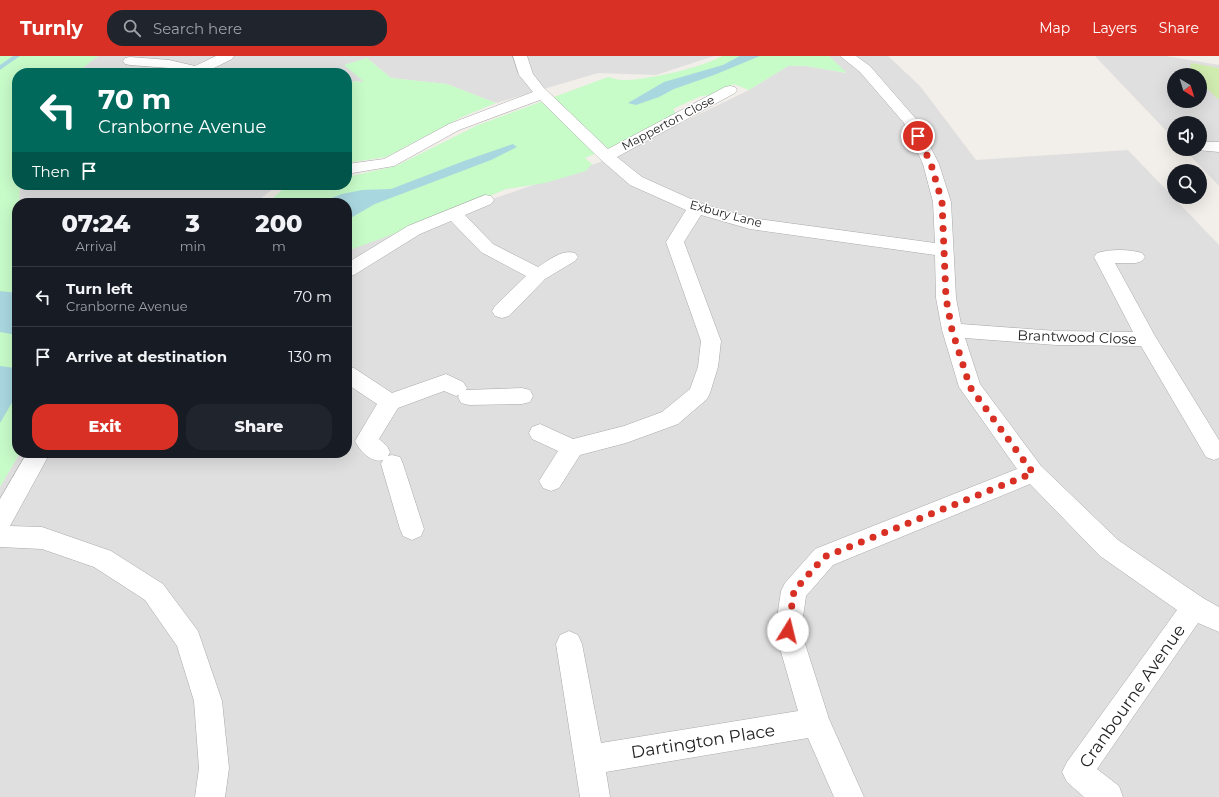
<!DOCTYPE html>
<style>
:root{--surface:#171b24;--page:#20242c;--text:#f1f3f6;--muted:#9ea1a6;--line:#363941;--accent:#d93025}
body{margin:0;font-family:Montserrat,sans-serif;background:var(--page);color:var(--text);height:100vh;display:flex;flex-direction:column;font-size:15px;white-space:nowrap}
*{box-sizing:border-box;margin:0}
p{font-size:13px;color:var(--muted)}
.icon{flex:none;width:22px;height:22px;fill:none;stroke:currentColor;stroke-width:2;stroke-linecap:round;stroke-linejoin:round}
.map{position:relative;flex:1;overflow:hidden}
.sheet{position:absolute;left:12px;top:142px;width:340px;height:260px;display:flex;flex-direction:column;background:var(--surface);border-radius:16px;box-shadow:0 4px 16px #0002}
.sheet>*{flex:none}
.hud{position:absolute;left:12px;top:12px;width:340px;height:122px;border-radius:16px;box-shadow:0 4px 16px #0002;background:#00695c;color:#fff;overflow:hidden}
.needle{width:26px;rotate:142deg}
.fabs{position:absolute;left:1167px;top:12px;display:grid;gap:8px}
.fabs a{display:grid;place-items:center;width:40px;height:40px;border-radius:50%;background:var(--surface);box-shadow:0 4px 16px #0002;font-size:20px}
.pin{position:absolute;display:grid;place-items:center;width:34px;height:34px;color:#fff;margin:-17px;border:2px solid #fff;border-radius:50%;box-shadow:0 1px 4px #0007}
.me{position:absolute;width:44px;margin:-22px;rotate:9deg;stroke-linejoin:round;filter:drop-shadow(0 0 3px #0008)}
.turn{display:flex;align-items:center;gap:14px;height:84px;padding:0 20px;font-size:18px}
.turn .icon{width:52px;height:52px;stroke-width:2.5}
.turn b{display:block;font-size:28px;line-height:34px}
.then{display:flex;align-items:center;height:38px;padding:0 20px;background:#0003;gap:8px;font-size:15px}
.eta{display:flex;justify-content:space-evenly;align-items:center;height:68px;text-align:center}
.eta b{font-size:24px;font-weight:800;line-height:28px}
.cta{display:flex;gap:8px;margin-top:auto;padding:8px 20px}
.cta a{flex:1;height:46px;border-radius:16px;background:var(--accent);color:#fff;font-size:16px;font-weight:800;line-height:46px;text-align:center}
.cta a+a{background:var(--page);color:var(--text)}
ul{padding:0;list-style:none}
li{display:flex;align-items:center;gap:12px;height:60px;padding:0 20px;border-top:1px solid var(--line)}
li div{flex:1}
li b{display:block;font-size:15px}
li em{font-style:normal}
header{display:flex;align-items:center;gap:24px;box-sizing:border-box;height:56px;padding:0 20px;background:var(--accent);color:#fff}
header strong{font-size:19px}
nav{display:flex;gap:22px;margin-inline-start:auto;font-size:14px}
.search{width:280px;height:36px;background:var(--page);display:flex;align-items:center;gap:10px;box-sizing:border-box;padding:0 14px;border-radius:16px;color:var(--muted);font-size:15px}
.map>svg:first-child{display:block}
</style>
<header>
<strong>Turnly</strong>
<div class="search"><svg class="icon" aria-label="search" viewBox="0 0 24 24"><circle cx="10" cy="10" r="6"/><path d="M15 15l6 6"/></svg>Search here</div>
<nav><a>Map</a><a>Layers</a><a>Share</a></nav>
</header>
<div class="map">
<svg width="1219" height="741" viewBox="0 0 1219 741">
<rect width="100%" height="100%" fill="#f2eee9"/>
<!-- residential -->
<g fill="#e0dfdf" fill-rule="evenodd">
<polygon points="98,0 714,0 656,19 598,17 496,47 447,28 391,22 367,2 345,9 365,26 355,25 347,28 347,17 76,17"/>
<polygon points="829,0 888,0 920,30 976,104 1128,94 1219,189 1219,741 0,741 0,431 20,397 347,397 347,193 603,105 749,34 788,10 806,10 846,17"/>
<path d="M1095 0H1166L1219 9V130L1184 93H1200V67H1174V83ZM1174 19H1200V45H1174Z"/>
<polygon points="20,129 278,129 255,147 19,147"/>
</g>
<!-- grass -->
<polygon fill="#d1ecaf" points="1191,7 1219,12 1219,44 1200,26 1200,19 1192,19 1190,17"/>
<!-- park -->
<g fill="#c7fbc8">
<polygon points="0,0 98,0 76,17 17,17 17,107 14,112 17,117 17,129 20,129 19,147 17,147 17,397 20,397 0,431"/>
<path d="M722 0H829L847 17 806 10H788L749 34 734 28 713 39 701 40 673 53 676 58 629 84 585 102 592 108 586 115 545 127 506 133 449 158 347 195V147H268L287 129H347V121L396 110 478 69 608 21C613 22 620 25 626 24 650 23 701 12 722 0Z"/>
<polygon points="367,2 391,22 447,28 496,47 462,61 386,101 347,107 347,28 355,25 364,26 344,9"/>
</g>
<!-- water -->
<g fill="#a9d7e0">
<polygon points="740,0 760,0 714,19 674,33 659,41 636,49 628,47 664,26 723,9"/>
<polygon points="513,88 517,91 491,104 375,148 347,164 347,147 318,147 342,138 362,134 391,133 464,105"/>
<polygon points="0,235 17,237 17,279 0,276"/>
<polygon points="0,310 15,312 17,317 17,338 0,367"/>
</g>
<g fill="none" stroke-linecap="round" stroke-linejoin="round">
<!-- stream -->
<polygon fill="#a9d7e0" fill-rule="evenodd" points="13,0 20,0 0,14 0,9"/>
<defs>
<g id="minor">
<polygon points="216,0 234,0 232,3 204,17 186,17 169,12 130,9 125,8 123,5 125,2 130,1 169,4 195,10"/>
<path d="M513 0H527L533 18 544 32 608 93 725 31 730 30 735 31 737 34 735 37 617 101 642 121 702 148 751 162 935 187 933 146 923 108 904 67 860 16 840 0H856L870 10 916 63 939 108 951 146 956 242 961 268 1056 275 1133 276 1094 201 1097 197C1110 193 1129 193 1142 197L1145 201 1142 205 1136 207H1115L1155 280 1219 384V402L1214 404 1206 401 1141 290 1056 289 965 282 980 328 1041 410 1118 484 1203 542 1219 551V576L1198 567 1097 713 1119 730 1123 741H1084L1067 726 1062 716 1067 706 1177 554 1100 500 1030 428 833 509 806 540 801 575 829 663 864 741H834L808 682 606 716 610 741H580L556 588 560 579 569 575 578 579 582 588 601 687 798 655 775 575 781 535 785 527 815 493 1017 413 959 331 942 274 936 242 935 199 750 173 701 159 684 186 721 285 718 311 710 337 707 343 678 368 626 387 580 399 559 432 551 435 543 432 539 425 558 395 532 383 529 377 532 371 540 368 573 383 624 370 662 356 690 333 698 311 701 285 666 186 686 154 630 129 600 103 540 44 459 74 394 110 347 118V108L384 103 449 68 533 36 519 19Z"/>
<polygon points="1203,86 1219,86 1219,96 1197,94 1196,93 1200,93 1200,87"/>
<path d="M485 139 491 140 494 144 491 148 465 159 493 188 538 211C549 204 562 193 575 197L578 201 575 205 545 223 509 260 502 262 495 260 492 255 495 250 526 220 481 196 451 165 420 178 354 219 347 221V207L408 170Z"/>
<path d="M347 310 354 312 392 337 446 318 463 326 467 332 466 334 522 332 530 334 533 340 530 346 522 348 469 349 461 347 458 341 459 339 456 340 444 335 398 352 379 383 387 390 390 396 388 400 392 399 400 401 403 408 424 473 421 480 412 484 403 480 400 473 381 408 383 404C372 408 359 394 355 385L377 348 347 328Z"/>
<polygon points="27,397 50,397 10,470 42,471 111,495 163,528 198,575 222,645 229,712 225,741 195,741 199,712 194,645 177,590 145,544 94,511 42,493 0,491 0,443"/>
</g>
</defs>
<!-- minor casing -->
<use href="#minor" stroke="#a9a9a9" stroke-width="1"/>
<!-- minor -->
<use href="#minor" fill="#fff" fill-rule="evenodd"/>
</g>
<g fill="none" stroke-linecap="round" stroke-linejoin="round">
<!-- route -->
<polyline stroke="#d93025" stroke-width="7" stroke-dasharray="0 12.6" points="788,575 794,535 824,501 1033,417 970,331 952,274 946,242 942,146 931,108 918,80"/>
</g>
<g text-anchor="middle" stroke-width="3" stroke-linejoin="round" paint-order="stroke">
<!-- far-street labels -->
<g font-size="12" fill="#222" stroke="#fff">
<text transform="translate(668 67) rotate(-28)" y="4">Mapperton Close</text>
<text transform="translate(726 158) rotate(15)" y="4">Exbury Lane</text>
</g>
<!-- street labels -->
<g font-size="14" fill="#222" stroke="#fff">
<text transform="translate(1077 281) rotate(2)" y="5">Brantwood Close</text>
</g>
<!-- near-street labels -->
<g font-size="17" fill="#222" stroke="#fff">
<text transform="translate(1132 640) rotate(-55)" y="6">Cranbourne Avenue</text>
<text transform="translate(703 685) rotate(-9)" y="6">Dartington Place</text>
</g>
</g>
</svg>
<div class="fabs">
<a><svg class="needle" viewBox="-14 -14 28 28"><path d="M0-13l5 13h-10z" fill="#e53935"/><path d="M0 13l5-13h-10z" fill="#9ea1a6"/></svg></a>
<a><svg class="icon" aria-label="sound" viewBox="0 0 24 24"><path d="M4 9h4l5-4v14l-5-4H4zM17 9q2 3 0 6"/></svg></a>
<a><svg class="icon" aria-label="search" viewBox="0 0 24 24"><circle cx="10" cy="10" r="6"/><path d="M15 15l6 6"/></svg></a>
</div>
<div class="pin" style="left:918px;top:80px;background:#d93025"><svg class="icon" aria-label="arrive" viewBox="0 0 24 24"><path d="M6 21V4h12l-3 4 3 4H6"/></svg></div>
<svg class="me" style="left:788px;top:575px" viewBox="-20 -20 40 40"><circle r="19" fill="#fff"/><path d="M0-13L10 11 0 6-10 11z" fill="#d93025"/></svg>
<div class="hud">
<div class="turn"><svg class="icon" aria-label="left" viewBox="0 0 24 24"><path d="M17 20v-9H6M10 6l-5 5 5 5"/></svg><div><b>70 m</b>Cranborne Avenue</div></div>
<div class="then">Then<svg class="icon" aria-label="arrive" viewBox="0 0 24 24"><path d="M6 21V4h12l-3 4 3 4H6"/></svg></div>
</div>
<section class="sheet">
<div class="eta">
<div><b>07:24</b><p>Arrival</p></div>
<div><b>3</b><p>min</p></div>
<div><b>200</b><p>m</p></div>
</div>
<ul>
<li><svg class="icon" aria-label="left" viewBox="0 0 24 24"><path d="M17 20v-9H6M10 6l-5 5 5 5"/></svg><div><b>Turn left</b><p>Cranborne Avenue</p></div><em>70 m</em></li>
<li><svg class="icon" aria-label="arrive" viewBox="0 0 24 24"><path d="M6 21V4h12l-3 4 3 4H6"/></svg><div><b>Arrive at destination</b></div><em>130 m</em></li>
</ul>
<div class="cta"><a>Exit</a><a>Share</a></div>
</section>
</div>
